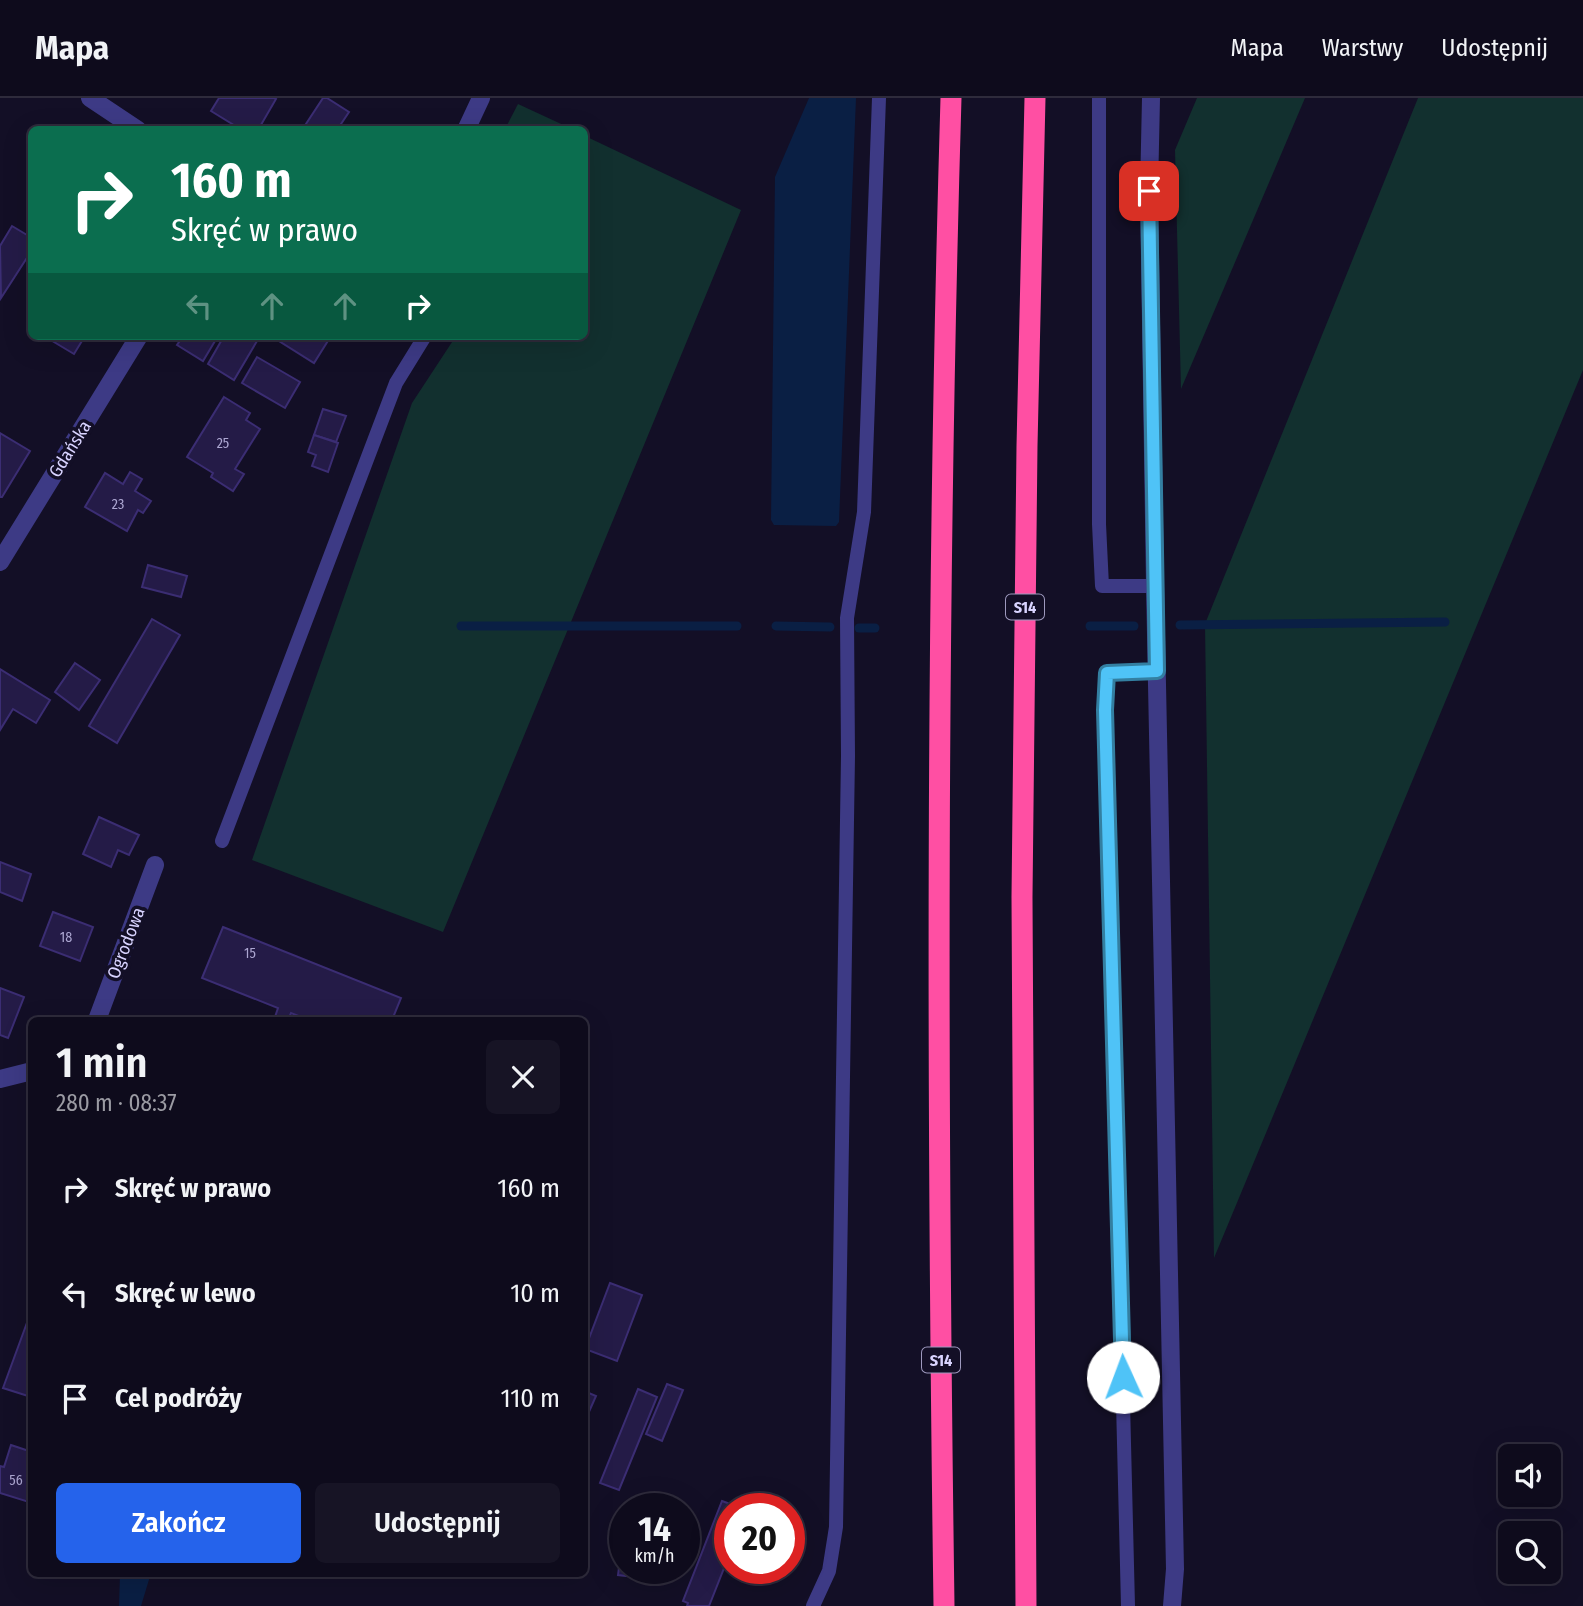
<!DOCTYPE html>
<html lang="pl">
<meta charset="utf-8">
<style>
:root{--surface:#0e0b1c;--page:#171425;--text:#f1f3f6;--muted:#9b9ba3;--line:#2e2b3b;--accent:#2563eb}
body{margin:0;font-family:"Fira Sans Condensed",sans-serif;background:var(--page);color:var(--text);height:100vh;display:flex;flex-direction:column;font-size:26px;white-space:nowrap}
*{box-sizing:border-box;margin:0}
p{font-size:23px;color:var(--muted)}
.icon{flex:none;width:38px;height:38px;fill:none;stroke:currentColor;stroke-width:2;stroke-linecap:round;stroke-linejoin:round}
.map{position:relative;flex:1;overflow:hidden}
.sheet{position:absolute;left:28px;top:919px;width:560px;height:560px;display:flex;flex-direction:column;background:var(--surface);border-radius:10px;box-shadow:0 7px 28px #0002,0 0 0 2px var(--line)}
.sheet>*{flex:none}
.top-card{position:absolute;left:28px;top:28px;width:560px;height:214px;border-radius:10px;box-shadow:0 7px 28px #0002,0 0 0 2px var(--line);background:#0b6e4f;color:#fff;overflow:hidden}
.buttons{position:absolute;left:1498px;top:1346px;display:grid;gap:14px}
.buttons a{display:grid;place-items:center;width:63px;height:63px;border-radius:10px;background:var(--surface);box-shadow:0 7px 28px #0002,0 0 0 2px var(--line);font-size:35px}
.speed{position:absolute;left:609px;top:1395px;display:flex;gap:14px;font-size:35px;font-weight:700;text-align:center}
.speed>*{display:grid;place-content:center;width:91px;height:91px;border-radius:50%;background:var(--surface);box-shadow:0 7px 28px #0002,0 0 0 2px var(--line);line-height:1}
.speed small{font-size:18px;font-weight:400}
.speed .limit{border:10px solid #d22;background:#fff;color:#111}
.pin{position:absolute;display:grid;place-items:center;width:60px;height:60px;color:#fff;margin:-30px;border-radius:14px;box-shadow:0 4px 10px #0006}
.me{position:absolute;width:77px;margin:-38px;rotate:358deg;stroke-linejoin:round;filter:drop-shadow(0 0 5px #0008)}
.turn{display:flex;align-items:center;gap:24px;height:147px;padding:0 28px;font-size:32px}
.turn .icon{width:91px;height:91px;stroke-width:2.5}
.turn b{display:block;font-size:49px;line-height:60px}
.lanes{display:flex;align-items:center;height:66px;padding:0 28px;background:#0003;justify-content:center;gap:35px;direction:ltr}
.lanes .off{opacity:.35}
.round{display:grid;place-items:center;flex:none;width:74px;height:74px;border-radius:10px;background:var(--page)}
.headline{display:flex;align-items:center;justify-content:space-between;height:119px;padding:0 28px}
h1{font-size:42px;font-weight:600;line-height:52px}
.button{display:flex;gap:14px;margin-top:auto;padding:14px 28px}
.button a{flex:1;height:80px;border-radius:10px;background:var(--accent);color:#fff;font-size:28px;font-weight:600;line-height:80px;text-align:center}
.button a+a{background:var(--page);color:var(--text)}
ul{padding:0;list-style:none}
li{display:flex;align-items:center;gap:21px;height:105px;padding:0 28px}
li div{flex:1}
li b{display:block;font-size:26px}
li em{font-style:normal}
header{display:flex;align-items:center;gap:42px;box-sizing:border-box;height:98px;padding:0 35px;background:var(--surface);border-bottom:2px solid var(--line)}
header strong{font-size:33px}
nav{display:flex;gap:38px;margin-inline-start:auto;font-size:24px}
.map>svg:first-child{display:block}
</style>
<header>
<strong>Mapa</strong>
<nav><a>Mapa</a><a>Warstwy</a><a>Udostępnij</a></nav>
</header>
<div class="map">
<svg width="1583" height="1508" viewBox="0 0 1583 1508">
<rect width="100%" height="100%" fill="#130f26"/>
<!-- green -->
<g fill="#12302f">
<polygon points="1197,0 1305,0 1181,291 1175,52"/>
<polygon points="1418,0 1583,0 1583,272 1214,1160 1205,526"/>
<polygon points="518,6 572,31 505,31"/>
<polygon points="585,38 741,112 443,834 252,762 412,305 456,238 584,238"/>
</g>
<!-- water -->
<g fill="#0a1f44">
<polygon points="809,0 856,0 839,424 836,428 774,427 771,422 775,79"/>
<polygon points="120,1475 151,1475 141,1508 119,1508"/>
</g>
<g fill="none" stroke-linecap="round" stroke-linejoin="round">
<!-- stream -->
<g stroke="#0a1f44" stroke-width="9">
<polyline points="1180,527 1445,524"/>
<polyline points="461,528 737,528"/>
<polyline points="776,528 830,529"/>
<polyline points="1090,528 1134,528"/>
<polyline points="859,530 875,530"/>
</g>
</g>
<!-- building -->
<g fill="#241b47" stroke="#3b2d73" stroke-width="2">
<polygon points="219,0 274,0 276,1 258,32 242,32 211,13"/>
<polygon points="323,0 327,0 349,14 339,29 343,32 302,32"/>
<polygon points="12,128 32,140 32,152 1,200 0,148"/>
<polygon points="44,238 85,238 74,256"/>
<polygon points="183,238 218,238 203,263 177,247"/>
<polygon points="224,238 260,238 234,282 208,266"/>
<polygon points="271,238 331,238 314,265"/>
<polygon points="257,259 300,284 285,310 242,285"/>
<polygon points="224,299 250,315 246,322 260,331 235,371 244,376 233,393 211,379 213,375 187,359"/>
<polygon points="323,311 346,318 336,344 314,337"/>
<polygon points="0,335 30,353 2,399 0,399"/>
<polygon points="314,337 338,345 328,374 312,368 316,357 308,354"/>
<polygon points="130,374 142,381 135,393 151,403 143,415 138,412 127,433 85,409 105,375 123,386"/>
<polygon points="148,467 187,478 181,499 142,489"/>
<polygon points="152,521 180,537 117,645 89,628"/>
<polygon points="75,565 100,582 79,612 55,594"/>
<polygon points="0,571 50,602 36,625 13,611 0,632"/>
<polygon points="99,719 139,737 129,757 118,752 111,769 83,756"/>
<polygon points="0,764 31,776 22,803 0,794"/>
<polygon points="53,814 93,829 80,863 40,848"/>
<polygon points="223,829 401,900 392,922 309,922 291,915 288,922 274,922 278,910 202,880"/>
<polygon points="0,890 24,899 8,940 0,937"/>
<polygon points="610,1185 642,1197 617,1263 585,1251"/>
<polygon points="32,1211 32,1288 28,1298 3,1290"/>
<polygon points="667,1286 683,1292 662,1343 646,1336"/>
<polygon points="638,1291 657,1299 619,1392 600,1385"/>
<polygon points="584,1293 596,1298 584,1325"/>
<polygon points="11,1347 32,1354 32,1405 0,1395 0,1368 4,1369"/>
<polygon points="722,1403 741,1410 730,1410 730,1455 709,1508 687,1508 688,1505 683,1503"/>
<polygon points="624,1432 625,1470 663,1470 661,1482 618,1477"/>
</g>
<g fill="none" stroke-linecap="round" stroke-linejoin="round">
<!-- lane -->
<g stroke="#3d3a85" stroke-width="14">
<polyline points="1099,0 1099,426 1102,488 1155,488"/>
<polyline points="222,743 396,285 425,238"/>
<polyline points="813,1508 829,1473 836,1429 848,658 847,520 864,414 879,0"/>
<polyline points="1128,1508 1106,612 1107,575 1157,573"/>
</g>
<!-- street -->
<g stroke="#3d3a85" stroke-width="18">
<polyline points="90,0 138,32"/>
<polyline points="1151,0 1149,93 1155,488 1175,1471 1172,1508"/>
<polyline points="466,32 481,0"/>
<polyline points="0,464 139,238"/>
<polyline points="97,922 155,767"/>
<polyline points="0,981 32,973"/>
</g>
<!-- highway -->
<g stroke="#ff4fa3" stroke-width="21">
<path d="M944 1508C937 1005 936 503 951 0"/>
<polyline points="1026,1508 1022,799 1027,348 1035,0"/>
</g>
</g>
<g fill="none" stroke-linecap="round" stroke-linejoin="round">
<defs>
<polyline id="route" points="1123,1279 1105,612 1107,575 1157,573 1149,93"/>
</defs>
<!-- route casing -->
<use href="#route" stroke="#337fa1" stroke-width="18"/>
<!-- route -->
<use href="#route" stroke="#4fc3f7" stroke-width="12"/>
</g>
<g text-anchor="middle" stroke-width="7" stroke-linejoin="round" paint-order="stroke">
<!-- number labels -->
<g font-size="14" fill="#aca6d1">
<text x="223" y="350">25</text>
<text x="118" y="411">23</text>
<text x="66" y="844">18</text>
<text x="250" y="860">15</text>
<text x="16" y="1387">56</text>
</g>
<!-- shield labels -->
<g fill="#130f26" stroke="#9e99be" stroke-width="2">
<rect x="1006" y="496.5" width="38" height="25" rx="5"/>
<rect x="922" y="1249.5" width="38" height="25" rx="5"/>
</g>
<g font-size="16" font-weight="bold" fill="#d9d4ff">
<text x="1025" y="515">S14</text>
<text x="941" y="1268">S14</text>
</g>
<!-- street labels -->
<g font-size="18" fill="#d9d4ff" stroke="#130f26">
<text transform="translate(70 351) rotate(-58)" y="6">Gdańska</text>
<text transform="translate(126 845) rotate(-69)" y="6">Ogrodowa</text>
</g>
</g>
</svg>
<div class="buttons">
<a><svg class="icon" aria-label="sound" viewBox="0 0 24 24"><path d="M4 9h4l5-4v14l-5-4H4zM17 9q2 3 0 6"/></svg></a>
<a><svg class="icon" aria-label="search" viewBox="0 0 24 24"><circle cx="10" cy="10" r="6"/><path d="M15 15l6 6"/></svg></a>
</div>
<div class="speed"><div>14<small>km/h</small></div><div class="limit">20</div></div>
<div class="pin" style="left:1149px;top:93px;background:#d93025"><svg class="icon" aria-label="arrive" viewBox="0 0 24 24"><path d="M6 21V4h12l-3 4 3 4H6"/></svg></div>
<svg class="me" style="left:1123px;top:1279px" viewBox="-20 -20 40 40"><circle r="19" fill="#fff"/><path d="M0-13L10 11 0 6-10 11z" fill="#4fc3f7"/></svg>
<div class="top-card">
<div class="turn"><svg class="icon" aria-label="right" viewBox="0 0 24 24"><path d="M7 20v-9h11M14 6l5 5-5 5"/></svg><div><b>160 m</b>Skręć w prawo</div></div>
<div class="lanes"><svg class="icon off" aria-label="left" viewBox="0 0 24 24"><path d="M17 20v-9H6M10 6l-5 5 5 5"/></svg><svg class="icon off" aria-label="ahead" viewBox="0 0 24 24"><path d="M12 20V5M6 11l6-6 6 6"/></svg><svg class="icon off" aria-label="ahead" viewBox="0 0 24 24"><path d="M12 20V5M6 11l6-6 6 6"/></svg><svg class="icon" aria-label="right" viewBox="0 0 24 24"><path d="M7 20v-9h11M14 6l5 5-5 5"/></svg></div>
</div>
<section class="sheet">
<div class="headline"><div><h1>1 min</h1><p>280 m · 08:37</p></div><a class="round"><svg class="icon" aria-label="close" viewBox="0 0 24 24"><path d="M6 6l12 12M18 6L6 18"/></svg></a></div>
<ul>
<li><svg class="icon" aria-label="right" viewBox="0 0 24 24"><path d="M7 20v-9h11M14 6l5 5-5 5"/></svg><div><b>Skręć w prawo</b></div><em>160 m</em></li>
<li><svg class="icon" aria-label="left" viewBox="0 0 24 24"><path d="M17 20v-9H6M10 6l-5 5 5 5"/></svg><div><b>Skręć w lewo</b></div><em>10 m</em></li>
<li><svg class="icon" aria-label="arrive" viewBox="0 0 24 24"><path d="M6 21V4h12l-3 4 3 4H6"/></svg><div><b>Cel podróży</b></div><em>110 m</em></li>
</ul>
<div class="button"><a>Zakończ</a><a>Udostępnij</a></div>
</section>
</div>
